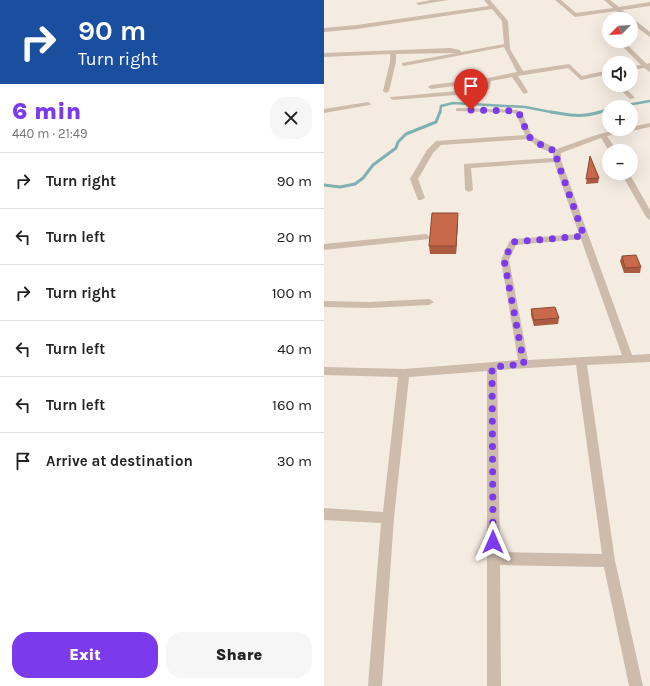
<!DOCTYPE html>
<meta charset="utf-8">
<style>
:root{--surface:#fff;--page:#f6f6f6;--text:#222;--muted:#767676;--line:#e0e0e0;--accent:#7c3aed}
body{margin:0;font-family:Karla,sans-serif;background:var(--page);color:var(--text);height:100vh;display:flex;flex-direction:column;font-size:15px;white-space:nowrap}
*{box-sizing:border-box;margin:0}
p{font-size:13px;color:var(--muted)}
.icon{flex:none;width:22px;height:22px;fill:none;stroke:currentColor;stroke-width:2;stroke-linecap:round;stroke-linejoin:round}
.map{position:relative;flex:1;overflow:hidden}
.sheet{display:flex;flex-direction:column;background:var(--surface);width:324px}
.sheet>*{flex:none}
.guide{background:#1a4fa0;color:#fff;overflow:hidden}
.needle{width:26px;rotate:246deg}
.fabs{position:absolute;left:278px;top:12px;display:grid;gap:8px}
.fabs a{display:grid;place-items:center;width:36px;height:36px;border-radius:50%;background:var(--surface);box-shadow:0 4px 16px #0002;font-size:20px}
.pin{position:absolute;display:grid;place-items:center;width:34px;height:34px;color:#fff;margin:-41px -17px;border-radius:50% 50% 50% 0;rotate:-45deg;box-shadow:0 0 4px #0007}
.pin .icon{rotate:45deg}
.me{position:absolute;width:44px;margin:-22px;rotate:0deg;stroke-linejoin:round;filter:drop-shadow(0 0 3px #0008)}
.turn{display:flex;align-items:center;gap:14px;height:84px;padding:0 12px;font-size:18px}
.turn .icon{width:52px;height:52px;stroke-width:2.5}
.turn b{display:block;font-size:28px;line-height:34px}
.round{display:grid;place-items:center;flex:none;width:42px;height:42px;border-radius:16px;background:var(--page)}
.head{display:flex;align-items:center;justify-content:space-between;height:68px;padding:0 12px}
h1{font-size:24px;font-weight:800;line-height:30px;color:var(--accent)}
.primary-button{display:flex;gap:8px;margin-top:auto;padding:8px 12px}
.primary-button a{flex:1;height:46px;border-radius:16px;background:var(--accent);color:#fff;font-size:16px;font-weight:800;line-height:46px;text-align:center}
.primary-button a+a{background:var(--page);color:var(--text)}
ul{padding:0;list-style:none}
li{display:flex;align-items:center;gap:12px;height:56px;padding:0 12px;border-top:1px solid var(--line)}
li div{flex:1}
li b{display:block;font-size:15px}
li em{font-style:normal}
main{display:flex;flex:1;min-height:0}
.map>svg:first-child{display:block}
</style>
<main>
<section class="sheet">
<div class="guide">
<div class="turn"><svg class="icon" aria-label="right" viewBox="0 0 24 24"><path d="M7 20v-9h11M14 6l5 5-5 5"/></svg><div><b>90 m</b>Turn right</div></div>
</div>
<div class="head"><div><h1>6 min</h1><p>440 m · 21:49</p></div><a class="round"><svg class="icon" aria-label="close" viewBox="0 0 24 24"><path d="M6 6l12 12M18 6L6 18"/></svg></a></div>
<ul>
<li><svg class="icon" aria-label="right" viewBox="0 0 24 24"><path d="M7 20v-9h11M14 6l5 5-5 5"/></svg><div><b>Turn right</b></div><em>90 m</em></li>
<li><svg class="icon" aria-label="left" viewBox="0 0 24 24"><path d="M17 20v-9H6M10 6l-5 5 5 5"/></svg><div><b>Turn left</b></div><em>20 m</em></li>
<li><svg class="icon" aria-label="right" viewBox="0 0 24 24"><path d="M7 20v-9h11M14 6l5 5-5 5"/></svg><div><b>Turn right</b></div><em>100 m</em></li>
<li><svg class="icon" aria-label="left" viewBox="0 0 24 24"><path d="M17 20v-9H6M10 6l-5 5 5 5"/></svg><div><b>Turn left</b></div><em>40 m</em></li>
<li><svg class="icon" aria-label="left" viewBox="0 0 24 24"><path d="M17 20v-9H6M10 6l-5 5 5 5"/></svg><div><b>Turn left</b></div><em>160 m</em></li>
<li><svg class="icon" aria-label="arrive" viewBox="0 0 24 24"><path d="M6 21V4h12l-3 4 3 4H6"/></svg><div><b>Arrive at destination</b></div><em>30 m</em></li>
</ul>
<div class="primary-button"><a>Exit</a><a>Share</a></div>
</section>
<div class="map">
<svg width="326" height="686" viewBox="0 0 326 686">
<rect width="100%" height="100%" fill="#f4ebe1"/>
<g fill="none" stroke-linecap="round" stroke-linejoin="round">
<!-- stream-far1 -->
<g stroke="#7fb0b2" stroke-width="2.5">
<polyline points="292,107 326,101"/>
<polyline points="116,113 117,106 129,103 201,107 232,113"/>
<polyline points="273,113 285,109"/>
</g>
<!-- stream -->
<g stroke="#7fb0b2" stroke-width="3">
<path d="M227 112C247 115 256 118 276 112"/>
<polyline points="0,185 16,187 31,184 39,178 49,165 72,148 74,142 82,134 112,122 116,112"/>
</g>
<!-- street -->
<g fill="#cdbbac" fill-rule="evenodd">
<polygon points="107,0 124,0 95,5 92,3"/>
<polygon points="160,0 166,0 184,21 186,49 199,71 245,64 258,76 285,70 285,74 257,80 244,68 194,76 204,92 201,94 199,93 188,77 167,81 165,89 157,93 69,100 66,98 67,97 156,89 160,87 160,82 107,89 104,87 107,85 164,78 193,72 180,47 80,66 78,65 78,63 132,53 72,54 72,62 65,91 62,93 59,91 66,62 66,54 0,57 0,53 126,48 136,50 137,52 180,44 178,21 168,9 33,29 0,32 0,28 33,25 165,6"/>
<polygon points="231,0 237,0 252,13 289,8 280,0 286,0 295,7 326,2 326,6 298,10 326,32 326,37 307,23 307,19 303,19 292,11 251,17"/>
<polygon points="293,41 299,41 323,64 326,63 326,72 320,68 307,70 307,66 317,65"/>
<polygon points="291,85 298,85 311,98 306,99"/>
<polygon points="44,102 47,104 46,105 0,113 0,109"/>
<path d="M134 108 193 110 198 113 208 136 233 149C257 141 281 129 307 129V127L326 123V127L283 136 293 151H285L277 138 237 153V160L308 355 326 354V362L263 365 291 561 319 686H305L280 567 176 565 177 686H163V371L85 377 70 518 58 686H44L57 523 0 520V508L59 512 74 377 0 375V367L80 369 194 360 177 260 185 242 189 239 255 234 230 162 147 168 149 190 145 192 141 190 140 164 229 158V153L216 148 204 139 117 145 109 153 94 179 101 198 97 200H94L86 179 103 150 112 141 201 135 192 114 190 113 132 111V109ZM257 239 298 355 204 360 185 260 192 245ZM252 365 278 554 176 552 173 370Z"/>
<polygon points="297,173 305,173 326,210 326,220 322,217"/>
<polygon points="102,234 106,237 105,239 0,250 0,244"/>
<polygon points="105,299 110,302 105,305 45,308 0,307 0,301 45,302"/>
</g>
</g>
<!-- wall -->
<g fill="#ac5a40">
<polygon points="266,156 275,178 274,183 262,184"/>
<polygon points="134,221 132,254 106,254 105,246"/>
<polygon points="298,256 317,267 316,273 300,273 296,261"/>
<polygon points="207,309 235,318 234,324 210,326 207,315"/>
</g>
<!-- shaded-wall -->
<polygon fill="#8c4a34" points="134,213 134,221 132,254 132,246"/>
<!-- building -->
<g fill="#c8694b" stroke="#8c4a34">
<polygon points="266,156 275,178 262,179"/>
<polygon points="108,213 134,213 132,246 105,246"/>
<polygon points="312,255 317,267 301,268 298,256"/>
<polygon points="231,307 235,318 210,320 207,309"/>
</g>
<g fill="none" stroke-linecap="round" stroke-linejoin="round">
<!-- route -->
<polyline stroke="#7c3aed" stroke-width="7" stroke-dasharray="0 12.6" points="147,110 191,111 195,113 205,137 219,146 233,152 233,160 260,236 189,242 180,260 200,364 168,367 169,542"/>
</g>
</svg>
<div class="fabs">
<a><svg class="needle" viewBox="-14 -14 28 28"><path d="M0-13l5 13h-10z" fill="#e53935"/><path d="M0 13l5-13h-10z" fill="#767676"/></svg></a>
<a><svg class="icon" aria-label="sound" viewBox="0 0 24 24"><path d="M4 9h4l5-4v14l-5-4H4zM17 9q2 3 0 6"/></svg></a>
<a>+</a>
<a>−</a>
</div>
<div class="pin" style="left:147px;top:110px;background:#d93025"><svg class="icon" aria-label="arrive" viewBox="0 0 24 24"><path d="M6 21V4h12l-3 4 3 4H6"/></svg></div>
<svg class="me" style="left:169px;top:542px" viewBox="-20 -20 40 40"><path d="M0-17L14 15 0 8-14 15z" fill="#7c3aed" stroke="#fff" stroke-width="4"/></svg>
</div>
</main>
